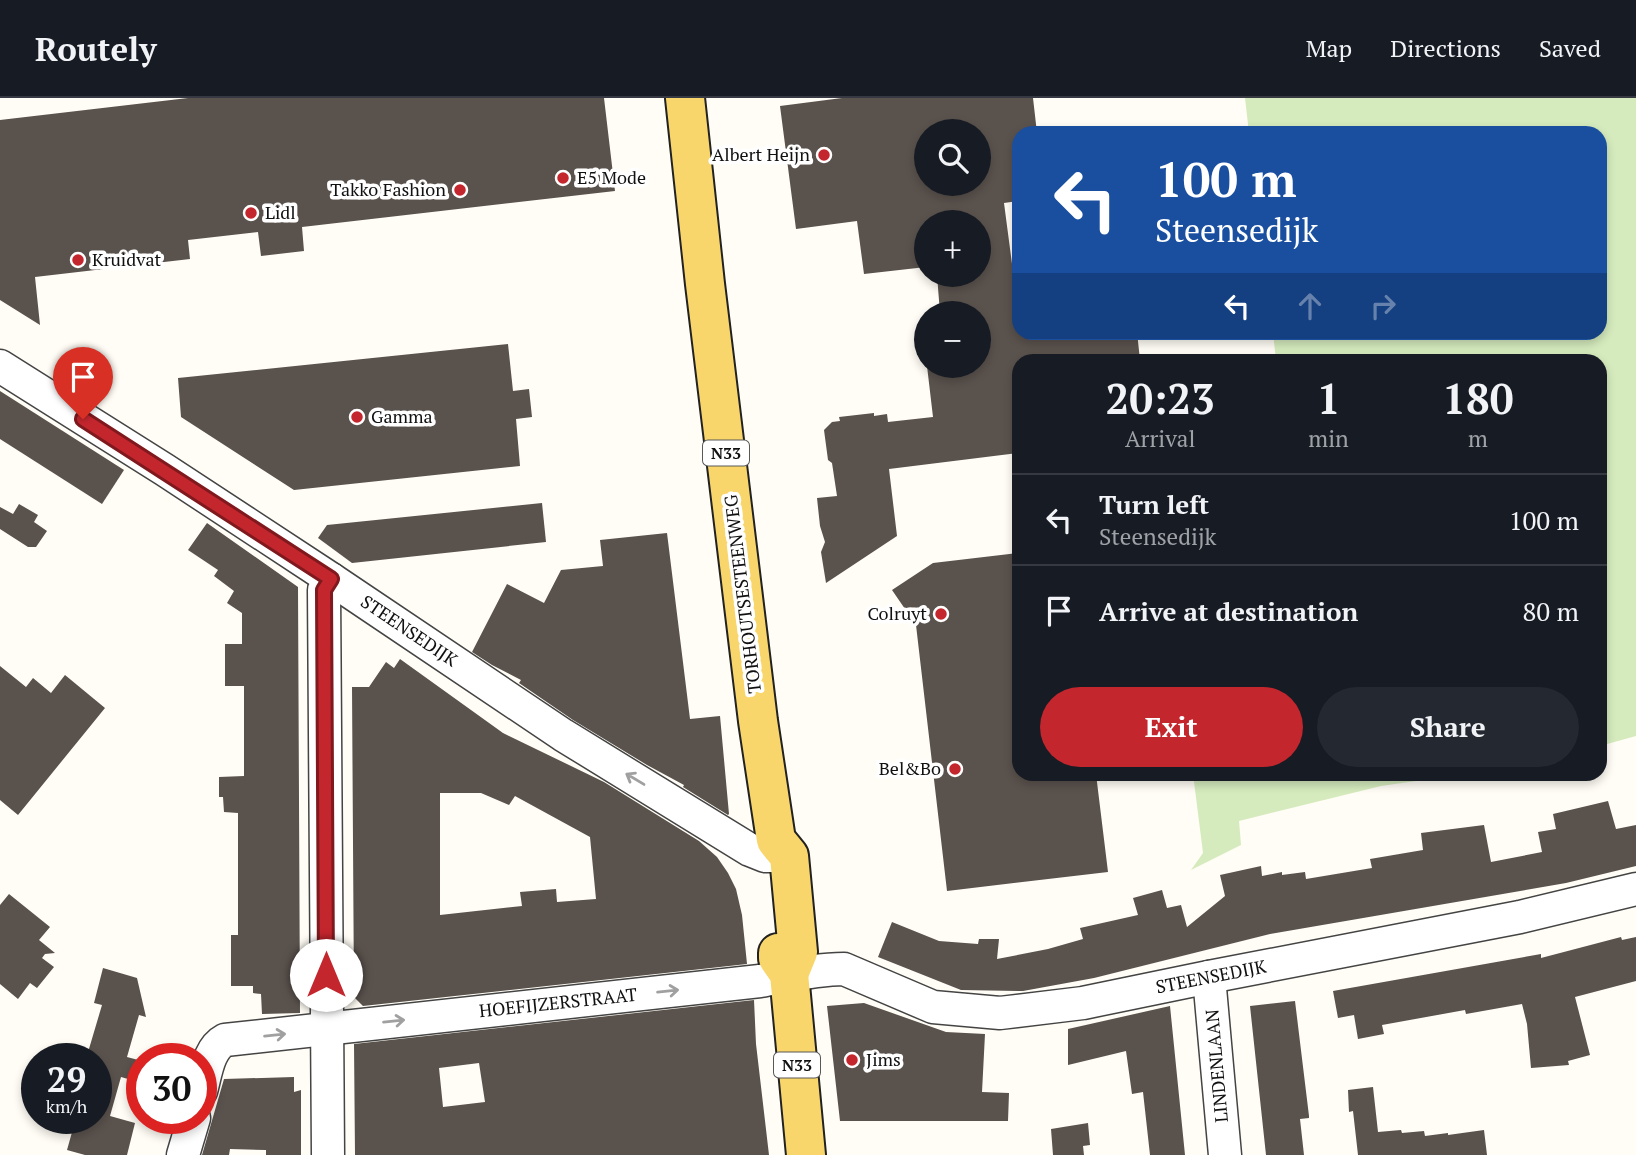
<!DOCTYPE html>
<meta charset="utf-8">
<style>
:root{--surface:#171b24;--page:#242831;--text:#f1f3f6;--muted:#9ea1a6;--line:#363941;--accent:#c4262e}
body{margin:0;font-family:"PT Serif",serif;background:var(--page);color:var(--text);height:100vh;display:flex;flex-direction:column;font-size:26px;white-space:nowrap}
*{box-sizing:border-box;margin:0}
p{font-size:23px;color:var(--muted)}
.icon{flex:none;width:38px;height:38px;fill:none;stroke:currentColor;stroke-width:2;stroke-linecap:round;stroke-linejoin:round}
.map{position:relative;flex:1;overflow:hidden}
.sheet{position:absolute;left:1012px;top:256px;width:595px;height:427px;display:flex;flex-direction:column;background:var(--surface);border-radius:21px;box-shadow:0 4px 10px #0003}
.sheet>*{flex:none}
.guide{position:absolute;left:1012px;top:28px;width:595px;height:214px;border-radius:21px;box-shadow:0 4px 10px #0003;background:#1a4fa0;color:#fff;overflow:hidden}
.tools{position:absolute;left:914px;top:21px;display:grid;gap:14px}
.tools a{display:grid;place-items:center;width:77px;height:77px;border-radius:50%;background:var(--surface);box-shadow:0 4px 10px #0003;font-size:35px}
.speed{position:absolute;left:21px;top:945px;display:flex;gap:14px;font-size:35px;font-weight:700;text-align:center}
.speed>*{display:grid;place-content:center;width:91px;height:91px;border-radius:50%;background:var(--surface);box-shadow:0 4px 10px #0003;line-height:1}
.speed small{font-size:18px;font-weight:400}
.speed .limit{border:10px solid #d22;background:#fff;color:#111}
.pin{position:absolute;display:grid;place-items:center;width:60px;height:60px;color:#fff;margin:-72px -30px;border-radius:50% 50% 50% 0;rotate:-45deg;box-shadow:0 0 7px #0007}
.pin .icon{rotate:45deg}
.me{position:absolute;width:77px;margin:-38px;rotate:0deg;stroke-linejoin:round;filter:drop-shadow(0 0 5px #0008)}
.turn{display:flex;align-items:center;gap:24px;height:147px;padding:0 28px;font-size:32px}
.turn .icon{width:91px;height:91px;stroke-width:2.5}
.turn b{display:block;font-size:49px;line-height:60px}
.lanes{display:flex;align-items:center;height:66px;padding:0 28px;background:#0003;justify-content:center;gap:35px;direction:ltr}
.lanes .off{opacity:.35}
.eta{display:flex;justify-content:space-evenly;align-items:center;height:119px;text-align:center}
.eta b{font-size:42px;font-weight:700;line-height:49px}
.action{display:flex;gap:14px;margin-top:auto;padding:14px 28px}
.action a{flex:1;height:80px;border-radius:42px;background:var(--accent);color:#fff;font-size:28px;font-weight:700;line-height:80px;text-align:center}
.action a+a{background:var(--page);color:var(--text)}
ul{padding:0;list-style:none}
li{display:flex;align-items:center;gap:21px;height:91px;padding:0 28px;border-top:2px solid var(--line)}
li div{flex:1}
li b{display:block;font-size:26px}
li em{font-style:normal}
header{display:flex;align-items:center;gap:42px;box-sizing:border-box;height:98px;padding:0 35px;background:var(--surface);border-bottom:2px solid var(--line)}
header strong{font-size:33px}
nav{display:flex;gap:38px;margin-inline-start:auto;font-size:24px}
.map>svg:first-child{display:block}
</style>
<header>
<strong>Routely</strong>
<nav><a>Map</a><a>Directions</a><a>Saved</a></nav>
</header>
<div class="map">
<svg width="1636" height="1057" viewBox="0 0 1636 1057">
<rect width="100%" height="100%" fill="#fffdf5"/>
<!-- green -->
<g fill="#d5ebbd">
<polygon points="1245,0 1636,0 1636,638 1600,648 1600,262 1276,262 1273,235 1600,234 1600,35 1249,35"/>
<polygon points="1193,676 1465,676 1381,688 1239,723 1241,747 1191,772 1203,755"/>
</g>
<!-- building -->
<g fill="#5a524d" fill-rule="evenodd">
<polygon points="188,0 604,0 615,93 302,129 304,153 261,158 258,134 188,142 190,161 35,179 40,227 0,202 0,22"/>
<path d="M842 0H1033L1037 35H1018V103L1004 105 1014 181H1018V234H1137L1140 262H1018V355L889 371 897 438 826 485 821 454 825 444 820 428 817 400 837 398 832 365 828 362 824 332 832 324 840 323 839 319 874 315V318L887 316 888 324 933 319 927 268H978V215H940L937 177H978V124H926V169L864 176 857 123 796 131 780 8ZM926 33H978V86H926Z"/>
<polygon points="508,246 513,293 529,291 532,319 516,321 520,368 294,392 181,319 178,280"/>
<polygon points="0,293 124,372 102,406 0,341"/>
<polygon points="542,405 546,444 352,465 318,440 327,427"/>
<polygon points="19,406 38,417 34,424 47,433 36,449 28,449 0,431 0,409 13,416"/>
<polygon points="207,425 298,489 300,915 262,916 261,896 253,895 253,888 231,888 231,837 238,837 238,715 224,714 223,699 219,699 219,679 244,678 244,588 225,588 225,546 242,546 242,515 227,505 234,493 214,478 218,472 188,452"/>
<polygon points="667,435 690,621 720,618 729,716 728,717 683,689 684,687 647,667 573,622 519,585 521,582 492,567 472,554 507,486 544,505 561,472 603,468 600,442"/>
<polygon points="1018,455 1018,676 1096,676 1108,774 947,793 916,527 892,492 933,465"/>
<path d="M400 561 503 635 604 684 699 743 717 759 728 775 736 791 742 817 747 866 363 908 354 899 352 589H369L386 564 394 570ZM440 695H481L509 707 515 698 590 739 596 801 557 804 556 791 520 794 522 808 440 817Z"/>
<polygon points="0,568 26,589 33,580 51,595 65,577 105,610 18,717 0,702"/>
<polygon points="1608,703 1616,731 1636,727 1636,768 1566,785 1270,836 1094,880 1023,893 961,892 878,859 892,824 939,843 978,846 979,841 999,841 997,861 1048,851 1083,841 1080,830 1138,817 1133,800 1162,792 1167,810 1181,807 1187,829 1225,798 1220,777 1261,768 1262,778 1282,774 1282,777 1305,774 1306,781 1372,770 1370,761 1423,752 1421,735 1484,727 1491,764 1542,754 1538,734 1556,731 1553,716"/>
<polygon points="9,796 50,829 39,842 55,855 45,856 42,860 54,869 37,890 30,885 18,901 0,886 0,807"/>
<polygon points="1621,839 1622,842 1636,839 1636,883 1575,899 1590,957 1568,963 1569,967 1531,970 1527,926 1522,906 1466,916 1465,912 1382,927 1384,936 1358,941 1354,917 1338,920 1333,893 1541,856 1541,860"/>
<polygon points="103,870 137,880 146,919 139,917 127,959 142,963 142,985 121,979 110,1018 135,1025 127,1057 85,1057 67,1052 76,1020 96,1020 96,961 86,961 102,907 94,905"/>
<path d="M754 902 756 946 769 1057H355L354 946ZM479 965 485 1004 443 1009 439 970Z"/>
<polygon points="1295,903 1309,1018 1309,1020 1300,1021 1304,1057 1266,1057 1250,908"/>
<polygon points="864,905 946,934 985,936 982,994 1009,995 1008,1023 840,1023 827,908"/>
<polygon points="1170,908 1185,1057 1150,1057 1143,994 1132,996 1126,953 1068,967 1068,931"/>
<polygon points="294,979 294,994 301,992 301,1057 266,1057 266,1052 230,1051 229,1057 202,1057 224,981"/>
<polygon points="1373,989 1378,1034 1401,1032 1402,1035 1424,1033 1425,1038 1448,1035 1448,1037 1484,1032 1487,1057 1358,1057 1353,1013 1349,1014 1348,992"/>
<polygon points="1088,1025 1090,1047 1083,1048 1084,1057 1053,1057 1051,1031"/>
</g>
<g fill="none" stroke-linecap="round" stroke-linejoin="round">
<defs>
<g id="minor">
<polyline points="0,268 165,372 331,481 563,637 750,752 765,758 789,758"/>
<polyline points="1209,879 1225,1057"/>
<path d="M201 993C206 976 208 951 225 942L760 883C788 878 816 871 844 871L933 909 1000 915 1083 905 1209 879 1520 819 1636 791"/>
<polyline points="183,1057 194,1020"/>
<polyline points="328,1057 324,492 331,481"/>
</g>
<g id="major">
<polyline points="685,0 705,186 758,623 776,742 789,758 798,854 789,876"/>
<polyline points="778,855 778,860 789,876 806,1057"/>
</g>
</defs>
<!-- minor casing -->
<use href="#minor" stroke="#444" stroke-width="35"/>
<!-- major casing -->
<use href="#major" stroke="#222" stroke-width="42"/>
<!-- minor -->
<use href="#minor" stroke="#fff" stroke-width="32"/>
<!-- major -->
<use href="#major" stroke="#f9d66b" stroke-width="38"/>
</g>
<!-- one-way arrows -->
<defs><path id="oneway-shaft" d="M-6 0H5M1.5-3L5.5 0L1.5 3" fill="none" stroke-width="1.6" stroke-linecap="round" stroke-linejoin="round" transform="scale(1.75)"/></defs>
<g stroke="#a0a0a0">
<use href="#oneway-shaft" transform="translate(635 681) rotate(-149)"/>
<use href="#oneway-shaft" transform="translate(668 893) rotate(-6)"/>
<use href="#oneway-shaft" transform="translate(394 923) rotate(-6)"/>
<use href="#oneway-shaft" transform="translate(275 937) rotate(-6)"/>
</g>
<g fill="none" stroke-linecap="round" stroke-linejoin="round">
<defs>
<polyline id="route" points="83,321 331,481 324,492 326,877"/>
</defs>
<!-- route casing -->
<use href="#route" stroke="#7f191e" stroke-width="18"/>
<!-- route -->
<use href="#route" stroke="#c4262e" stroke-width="12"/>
</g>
<!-- markers -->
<g fill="#c4262e" stroke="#fff" stroke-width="2.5">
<circle cx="824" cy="57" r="7"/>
<circle cx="563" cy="80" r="7"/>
<circle cx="460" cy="92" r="7"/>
<circle cx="251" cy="115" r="7"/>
<circle cx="78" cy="162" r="7"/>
<circle cx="357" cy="319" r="7"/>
<circle cx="941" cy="516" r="7"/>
<circle cx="955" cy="671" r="7"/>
<circle cx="852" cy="962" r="7"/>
</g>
<g text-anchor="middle" stroke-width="7" stroke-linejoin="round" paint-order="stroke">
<!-- shield labels -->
<g fill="#fff" stroke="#585858" stroke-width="2">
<rect x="703" y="342.5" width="46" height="25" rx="5"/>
<rect x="774" y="954.5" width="46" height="25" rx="5"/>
</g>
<g font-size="16" font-weight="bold" fill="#111">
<text x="726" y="361">N33</text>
<text x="797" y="973">N33</text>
</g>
<!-- poi labels -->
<g font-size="18" fill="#111" stroke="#fff" text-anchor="start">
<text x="810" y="63" text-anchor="end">Albert Heijn</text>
<text x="577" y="86">E5 Mode</text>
<text x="446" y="98" text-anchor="end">Takko Fashion</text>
<text x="265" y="121">Lidl</text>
<text x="92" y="168">Kruidvat</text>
<text x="371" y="325">Gamma</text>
<text x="927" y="522" text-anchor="end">Colruyt</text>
<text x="941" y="677" text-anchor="end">Bel&amp;Bo</text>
<text x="866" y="968">Jims</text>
</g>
<!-- street labels -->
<g font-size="18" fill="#111" stroke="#fff">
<text transform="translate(743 496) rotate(-97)" y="6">TORHOUTSESTEENWEG</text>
<text transform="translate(409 533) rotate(34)" y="6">STEENSEDIJK</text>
<text transform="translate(1211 879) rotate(-11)" y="6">STEENSEDIJK</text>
<text transform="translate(558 905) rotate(-6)" y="6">HOEFIJZERSTRAAT</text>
<text transform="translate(1217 968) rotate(-95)" y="6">LINDENLAAN</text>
</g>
</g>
</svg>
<div class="tools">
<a><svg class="icon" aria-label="search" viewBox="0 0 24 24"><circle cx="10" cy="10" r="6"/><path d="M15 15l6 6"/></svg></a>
<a>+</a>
<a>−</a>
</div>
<div class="speed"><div>29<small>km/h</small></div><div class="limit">30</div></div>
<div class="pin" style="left:83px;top:321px;background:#d93025"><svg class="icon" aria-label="arrive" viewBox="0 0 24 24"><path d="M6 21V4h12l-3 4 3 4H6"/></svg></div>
<svg class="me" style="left:326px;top:877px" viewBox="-20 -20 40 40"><circle r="19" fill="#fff"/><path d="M0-13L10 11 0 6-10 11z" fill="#c4262e"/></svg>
<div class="guide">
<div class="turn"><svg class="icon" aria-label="left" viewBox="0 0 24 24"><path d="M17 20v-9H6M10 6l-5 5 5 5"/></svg><div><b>100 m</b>Steensedijk</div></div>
<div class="lanes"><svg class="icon" aria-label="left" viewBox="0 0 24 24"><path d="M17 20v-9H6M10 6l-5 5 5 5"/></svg><svg class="icon off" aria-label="ahead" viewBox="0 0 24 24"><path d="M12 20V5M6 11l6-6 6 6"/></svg><svg class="icon off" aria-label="right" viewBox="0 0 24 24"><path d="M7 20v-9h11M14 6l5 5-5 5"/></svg></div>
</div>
<section class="sheet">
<div class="eta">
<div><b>20:23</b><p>Arrival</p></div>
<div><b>1</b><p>min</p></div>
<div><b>180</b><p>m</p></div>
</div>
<ul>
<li><svg class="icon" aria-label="left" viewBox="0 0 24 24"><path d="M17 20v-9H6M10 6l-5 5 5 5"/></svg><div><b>Turn left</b><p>Steensedijk</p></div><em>100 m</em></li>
<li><svg class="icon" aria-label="arrive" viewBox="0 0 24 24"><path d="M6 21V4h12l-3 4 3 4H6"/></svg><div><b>Arrive at destination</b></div><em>80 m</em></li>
</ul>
<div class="action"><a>Exit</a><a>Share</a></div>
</section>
</div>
